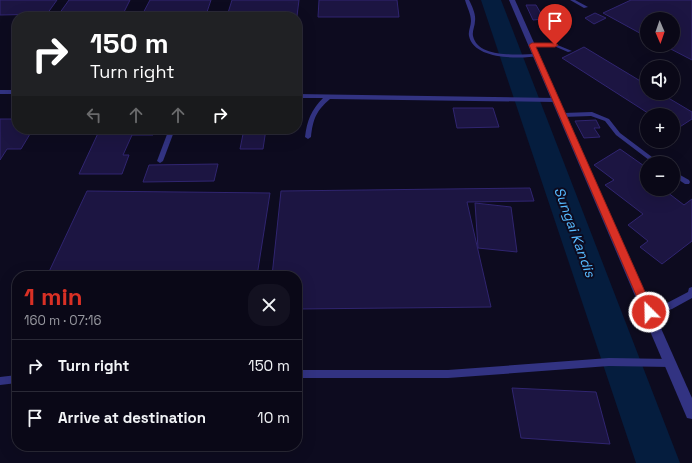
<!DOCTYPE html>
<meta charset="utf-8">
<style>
:root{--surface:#0a0817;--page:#131120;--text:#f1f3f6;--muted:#999aa1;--line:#2a2936;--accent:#d93025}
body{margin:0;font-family:"Space Grotesk",sans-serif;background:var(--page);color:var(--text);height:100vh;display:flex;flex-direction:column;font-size:15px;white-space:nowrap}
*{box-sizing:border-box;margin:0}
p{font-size:13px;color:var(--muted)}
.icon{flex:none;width:22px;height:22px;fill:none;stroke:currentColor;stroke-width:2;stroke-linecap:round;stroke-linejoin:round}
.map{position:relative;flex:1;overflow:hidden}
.panel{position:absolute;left:12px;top:271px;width:290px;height:180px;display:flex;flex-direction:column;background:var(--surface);border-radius:16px;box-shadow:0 4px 16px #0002,0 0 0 1px var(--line)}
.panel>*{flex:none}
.hud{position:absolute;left:12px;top:12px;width:290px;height:122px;border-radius:16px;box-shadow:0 4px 16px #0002,0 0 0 1px var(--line);background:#202124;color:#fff;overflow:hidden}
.needle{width:26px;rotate:178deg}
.controls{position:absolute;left:640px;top:12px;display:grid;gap:8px}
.controls a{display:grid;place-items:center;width:40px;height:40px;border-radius:50%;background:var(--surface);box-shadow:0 4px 16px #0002,0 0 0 1px var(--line);font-size:20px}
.pin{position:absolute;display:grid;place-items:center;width:34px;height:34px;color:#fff;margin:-41px -17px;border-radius:50% 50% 50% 0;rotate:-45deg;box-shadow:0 0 4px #0007}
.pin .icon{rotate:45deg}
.me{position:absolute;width:44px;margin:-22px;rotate:337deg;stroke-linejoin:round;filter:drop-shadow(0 0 3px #0008)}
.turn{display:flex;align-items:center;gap:14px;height:84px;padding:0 12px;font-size:18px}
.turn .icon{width:52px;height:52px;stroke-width:2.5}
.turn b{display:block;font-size:28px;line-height:34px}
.lanes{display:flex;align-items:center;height:38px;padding:0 12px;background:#0003;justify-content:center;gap:20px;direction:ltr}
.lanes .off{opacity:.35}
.round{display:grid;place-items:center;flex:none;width:42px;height:42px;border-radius:16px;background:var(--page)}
.summary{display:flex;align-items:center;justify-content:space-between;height:68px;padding:0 12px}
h1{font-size:24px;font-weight:700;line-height:30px;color:var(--accent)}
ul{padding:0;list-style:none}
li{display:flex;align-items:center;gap:12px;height:52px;padding:0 12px;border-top:1px solid var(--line)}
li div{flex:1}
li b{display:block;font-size:15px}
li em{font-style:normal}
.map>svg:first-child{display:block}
</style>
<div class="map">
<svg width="692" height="463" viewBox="0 0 692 463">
<rect width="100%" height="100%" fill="#0d0b1f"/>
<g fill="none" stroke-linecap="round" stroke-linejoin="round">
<!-- river -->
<polygon fill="#051d3e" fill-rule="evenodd" points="481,0 501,0 680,463 636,463"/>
</g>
<!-- building -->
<g fill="#1c1542" stroke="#302570">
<polygon points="0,0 57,0 47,14 0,15"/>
<polygon points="69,0 130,0 123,14 59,14"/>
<polygon points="150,0 211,0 206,15 142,15"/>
<polygon points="232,0 299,0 297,16 227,16"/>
<polygon points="319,0 397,0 399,17 318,17"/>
<polygon points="631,0 692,0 692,60 663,45 673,45 673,19 647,19 647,37 603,13"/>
<polygon points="526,5 536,5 544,19 533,20"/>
<polygon points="595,13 606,18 594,24 585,18"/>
<polygon points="557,17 565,22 548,29 541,24"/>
<polygon points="584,47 647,85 647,93 660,93 692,112 692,119 675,130 673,129 673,115 651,115 562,58"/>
<polygon points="453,108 493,108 499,127 457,128"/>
<polygon points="0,119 17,119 17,129 33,129 21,149 7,149 0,160"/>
<polygon points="596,120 600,128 594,128 600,137 584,138 575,121"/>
<polygon points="100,129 155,129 153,135 132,135 123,155 129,155 122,174 79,174"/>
<polygon points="244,129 266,129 263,149 240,149"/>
<polygon points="620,149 647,168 647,189 663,189 684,205 692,199 692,241 662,264 640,247 648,241 628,225 643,214 605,185 614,180 594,165"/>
<polygon points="218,164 214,181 143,182 149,165"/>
<polygon points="530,188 534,201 467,202 491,307 297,309 297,276 272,276 281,191"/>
<polygon points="87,191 270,193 257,276 47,276"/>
<polygon points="475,203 511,207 517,252 478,248"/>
<polygon points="512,388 596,392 610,444 521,438"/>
</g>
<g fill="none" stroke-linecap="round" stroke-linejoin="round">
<!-- lane -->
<g fill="#323382" fill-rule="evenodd">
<path d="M465 0H469C472 6 476 14 475 21 475 26 472 31 473 36 478 59 520 54 537 54H539V56C520 59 474 60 469 36 468 31 471 26 471 21 471 14 467 7 465 0Z"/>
<polygon points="570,0 575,0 588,7 584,8"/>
<polygon points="531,44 555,44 572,51 568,52 554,46 533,46 531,45"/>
<rect x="0" y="90" width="17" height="4"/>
<path d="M297 94 556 98 559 100 556 102 330 99C316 111 313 119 311 137L308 139 305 137C307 121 311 110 323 98H297Z"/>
<polygon points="592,112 609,119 620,133 660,163 653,163 616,135 605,121 591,116 563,117 560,115 563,113"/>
<polygon points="169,129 175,129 163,161 160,163 157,161"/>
<polygon points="673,171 689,180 690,182 689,184 685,184 673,176"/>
<polygon points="692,287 692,298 672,309 649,317 646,316 645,313 646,310 667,303 688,292 689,288"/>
<polygon points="609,358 671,359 674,360 675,363 674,366 671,367 609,366 448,378 297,378 297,370 448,370"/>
<polygon points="17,375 17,383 0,385 0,377"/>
</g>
<!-- street -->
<polygon fill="#323382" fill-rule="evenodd" points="509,0 515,0 692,398 692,419 687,418"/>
</g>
<!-- route -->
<polygon fill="#d93025" stroke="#8d1f18" points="532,43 555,43 558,45 555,47 536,47 654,312 652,316 649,317 645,316 529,45"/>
<g text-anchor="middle" stroke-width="4" stroke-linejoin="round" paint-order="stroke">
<!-- water labels -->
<g font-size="14" font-style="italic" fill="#57baff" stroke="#0d0b1f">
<text transform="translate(575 232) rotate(70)" y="5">Sungai Kandis</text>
</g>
</g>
</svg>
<div class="controls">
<a><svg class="needle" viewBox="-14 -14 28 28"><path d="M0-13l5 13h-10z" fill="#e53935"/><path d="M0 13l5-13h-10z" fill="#999aa1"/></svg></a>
<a><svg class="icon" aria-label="sound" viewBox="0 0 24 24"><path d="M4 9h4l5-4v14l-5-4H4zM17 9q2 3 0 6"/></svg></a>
<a>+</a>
<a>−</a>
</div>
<div class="pin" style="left:555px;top:45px;background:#d93025"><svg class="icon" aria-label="arrive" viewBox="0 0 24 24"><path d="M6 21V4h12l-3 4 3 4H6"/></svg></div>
<svg class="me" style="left:649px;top:312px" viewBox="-20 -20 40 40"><circle r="17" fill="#d93025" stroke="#fff" stroke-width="3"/><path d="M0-11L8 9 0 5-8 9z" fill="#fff"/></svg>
<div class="hud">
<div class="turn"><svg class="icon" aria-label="right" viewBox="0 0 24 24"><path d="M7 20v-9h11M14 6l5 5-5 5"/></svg><div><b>150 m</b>Turn right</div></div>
<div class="lanes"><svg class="icon off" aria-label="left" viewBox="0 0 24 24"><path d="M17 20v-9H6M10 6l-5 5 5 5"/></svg><svg class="icon off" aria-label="ahead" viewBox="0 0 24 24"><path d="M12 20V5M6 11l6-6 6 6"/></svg><svg class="icon off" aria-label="ahead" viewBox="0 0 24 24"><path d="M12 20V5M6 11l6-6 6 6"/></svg><svg class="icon" aria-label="right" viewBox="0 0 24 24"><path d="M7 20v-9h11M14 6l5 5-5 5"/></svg></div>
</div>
<section class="panel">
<div class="summary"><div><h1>1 min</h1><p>160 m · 07:16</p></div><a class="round"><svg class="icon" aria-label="close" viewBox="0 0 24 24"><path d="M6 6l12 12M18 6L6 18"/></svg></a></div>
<ul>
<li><svg class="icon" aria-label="right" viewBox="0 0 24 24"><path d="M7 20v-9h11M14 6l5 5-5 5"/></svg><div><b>Turn right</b></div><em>150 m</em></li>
<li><svg class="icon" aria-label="arrive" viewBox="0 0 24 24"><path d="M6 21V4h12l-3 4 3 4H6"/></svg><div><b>Arrive at destination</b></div><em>10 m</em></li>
</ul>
</section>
</div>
